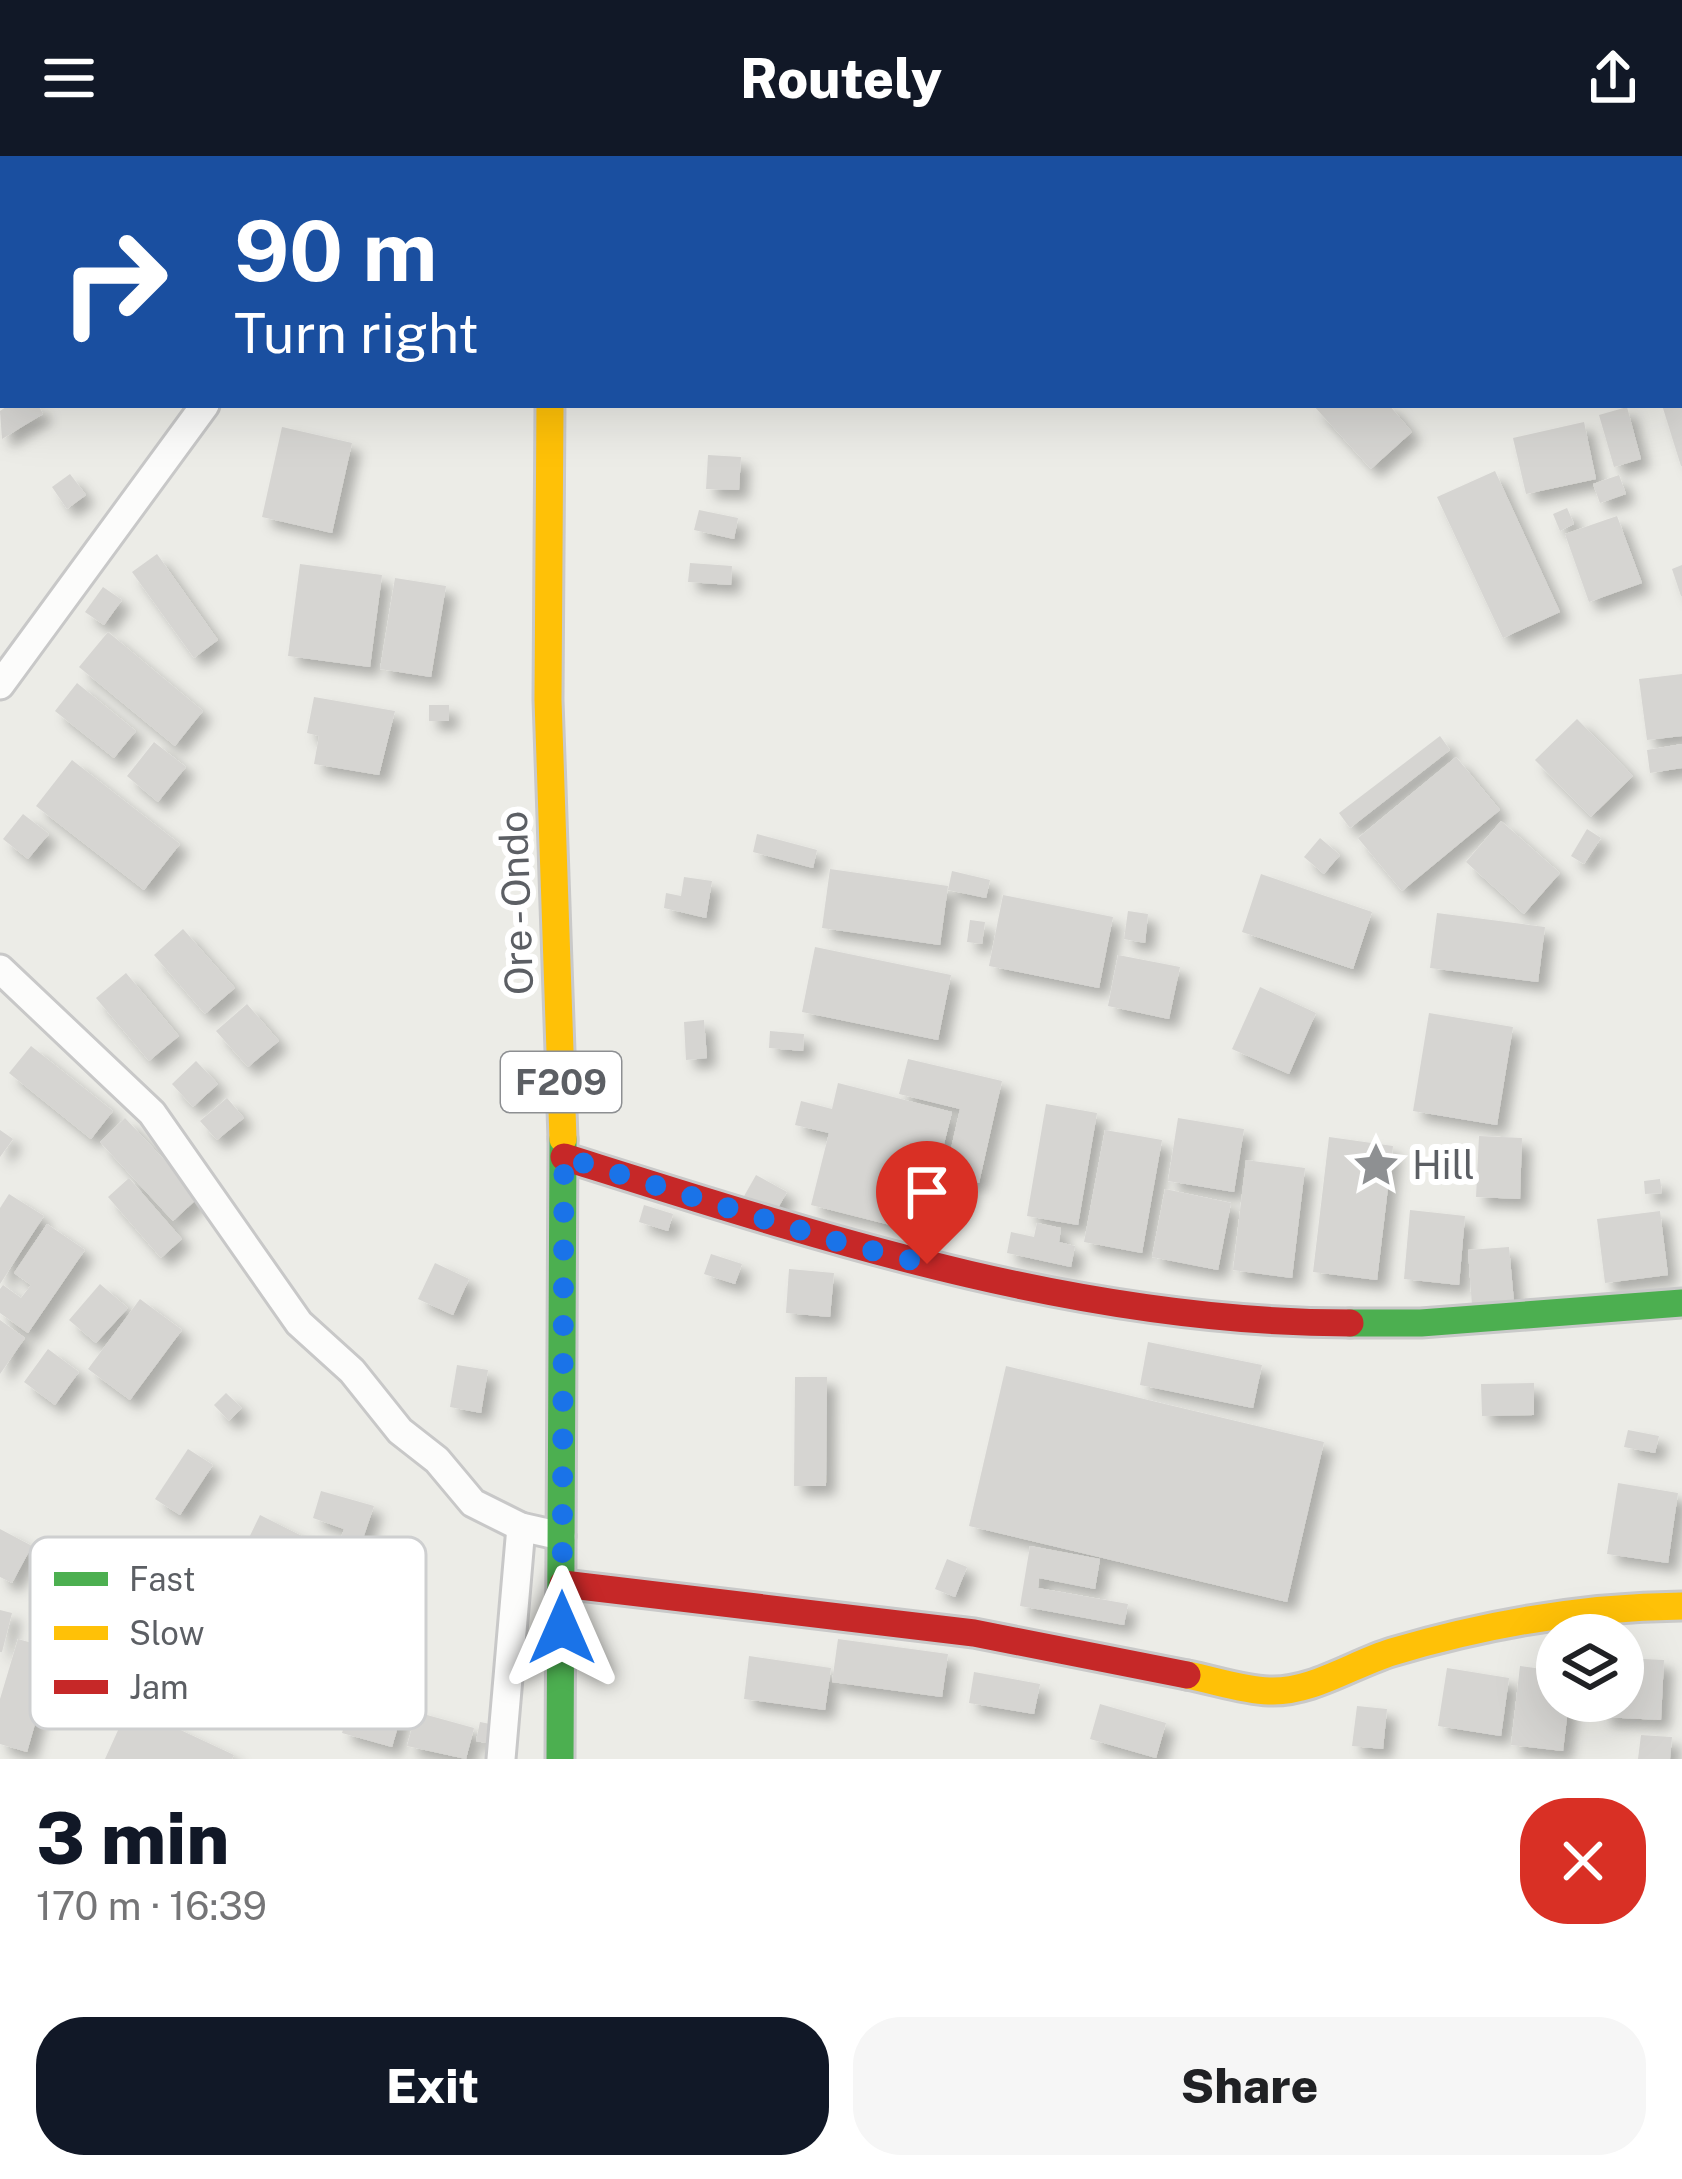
<!DOCTYPE html>
<meta charset="utf-8">
<style>
:root{--surface:#fff;--page:#f6f6f6;--text:#202124;--muted:#757577;--accent:#111827}
body{margin:0;font-family:"Public Sans",sans-serif;background:var(--page);color:var(--text);height:100vh;display:flex;flex-direction:column;font-size:45px;white-space:nowrap}
*{box-sizing:border-box;margin:0}
p{font-size:39px;color:var(--muted)}
.icon{flex:none;width:66px;height:66px;fill:none;stroke:currentColor;stroke-width:2;stroke-linecap:round;stroke-linejoin:round}
.map{position:relative;height:1603px;overflow:hidden}
.panel{display:flex;flex-direction:column;background:var(--surface);flex:1}
.panel>*{flex:none}
.hud{position:absolute;left:0px;top:0px;width:1683px;height:252px;box-shadow:0 12px 48px #0002;background:#1a4fa0;color:#fff;overflow:hidden}
.fabs{position:absolute;left:1536px;top:1458px;display:grid;gap:24px}
.fabs a{display:grid;place-items:center;width:108px;height:108px;border-radius:50%;background:var(--surface);box-shadow:0 12px 48px #0002;font-size:60px}
.pin{position:absolute;display:grid;place-items:center;width:102px;height:102px;color:#fff;margin:-123px -51px;border-radius:50% 50% 50% 0;rotate:-45deg;box-shadow:0 0 12px #0007}
.pin .icon{rotate:45deg}
.me{position:absolute;width:132px;margin:-66px;rotate:0deg;stroke-linejoin:round;filter:drop-shadow(0 0 9px #0008)}
.turn{display:flex;align-items:center;gap:42px;height:252px;padding:0 36px;font-size:54px}
.turn .icon{width:156px;height:156px;stroke-width:2.5}
.turn b{display:block;font-size:84px;line-height:102px}
.round{display:grid;place-items:center;flex:none;width:126px;height:126px;border-radius:48px;background:var(--page)}
.summary{display:flex;align-items:center;justify-content:space-between;height:204px;padding:0 36px}
h1{font-size:72px;font-weight:800;line-height:90px;color:var(--accent)}
.button{display:flex;gap:24px;margin-top:auto;padding:24px 36px}
.button a{flex:1;height:138px;border-radius:48px;background:var(--accent);color:#fff;font-size:48px;font-weight:800;line-height:138px;text-align:center}
.button a+a{background:var(--page);color:var(--text)}
header{display:flex;justify-content:space-between;align-items:center;height:156px;padding:0 36px;background:var(--accent);color:#fff;font-size:54px;font-weight:800}
.map>svg:first-child{display:block}
</style>
<header><svg class="icon" aria-label="menu" viewBox="0 0 24 24"><path d="M4 6h16M4 12h16M4 18h16"/></svg>Routely<svg class="icon" aria-label="share" viewBox="0 0 24 24"><path d="M12 15V3M7 8l5-5 5 5M5 13v7h14v-7"/></svg></header>
<div class="map">
<svg width="1682" height="1603" viewBox="0 0 1682 1603">
<defs>
<filter id="shadow"><feDropShadow dx="9" dy="9" stdDeviation="6" flood-color="#0004"/></filter>
</defs>
<rect width="100%" height="100%" fill="#ecece7"/>
<!-- building -->
<g fill="#d6d5d2" filter="url(#shadow)">
<polygon points="9,249 38,249 43,258 2,283 0,255"/>
<polygon points="1313,249 1389,249 1412,276 1371,313"/>
<polygon points="1662,249 1682,249 1682,310 1681,310"/>
<polygon points="1627,251 1641,303 1614,311 1599,259"/>
<polygon points="1584,266 1596,323 1526,338 1513,282"/>
<polygon points="282,271 352,287 332,377 262,361"/>
<polygon points="708,299 741,301 739,334 706,333"/>
<polygon points="1495,315 1560,456 1503,482 1437,341"/>
<polygon points="70,318 86,339 67,353 52,331"/>
<polygon points="1619,319 1626,338 1600,347 1593,328"/>
<polygon points="1567,352 1574,368 1560,375 1553,358"/>
<polygon points="699,354 738,362 734,383 694,374"/>
<polygon points="1617,360 1642,427 1589,446 1565,378"/>
<polygon points="157,398 218,484 194,502 132,416"/>
<polygon points="690,407 732,410 731,429 688,426"/>
<polygon points="300,408 382,419 370,511 288,500"/>
<polygon points="1682,409 1682,440 1681,440 1672,413"/>
<polygon points="395,422 446,430 431,521 380,513"/>
<polygon points="103,431 122,444 104,469 85,456"/>
<polygon points="108,476 203,555 175,590 79,511"/>
<polygon points="1682,518 1682,580 1647,584 1639,523"/>
<polygon points="77,527 136,575 114,602 55,555"/>
<polygon points="314,541 395,555 379,619 314,608 319,580 307,577"/>
<rect x="429" y="549" width="20" height="16"/>
<polygon points="1577,563 1633,620 1591,661 1535,604"/>
<polygon points="1440,580 1450,594 1350,672 1339,657"/>
<polygon points="154,586 186,611 158,646 127,620"/>
<polygon points="1682,588 1682,612 1650,617 1647,594"/>
<polygon points="1456,601 1500,654 1402,735 1358,682"/>
<polygon points="72,604 180,688 144,734 36,650"/>
<polygon points="23,658 49,678 28,703 3,683"/>
<polygon points="1501,665 1560,717 1524,758 1466,706"/>
<polygon points="1587,673 1601,682 1584,708 1571,700"/>
<polygon points="757,678 817,694 813,712 753,696"/>
<polygon points="1320,682 1340,699 1324,718 1304,701"/>
<polygon points="830,713 948,730 940,789 822,772"/>
<polygon points="952,715 990,724 986,742 948,734"/>
<polygon points="1261,718 1372,756 1353,813 1242,776"/>
<polygon points="684,721 712,725 706,762 664,752 666,737 681,740"/>
<polygon points="1003,739 1113,761 1099,832 989,810"/>
<polygon points="1128,755 1148,758 1145,787 1124,783"/>
<polygon points="1437,757 1545,771 1538,826 1430,812"/>
<polygon points="970,764 985,766 982,788 967,786"/>
<polygon points="183,773 235,832 205,858 154,799"/>
<polygon points="815,791 951,819 938,884 802,856"/>
<polygon points="1118,799 1180,811 1169,863 1108,850"/>
<polygon points="126,817 179,880 149,905 96,842"/>
<polygon points="1260,831 1316,857 1289,918 1232,893"/>
<polygon points="247,848 279,885 248,911 216,875"/>
<polygon points="1429,857 1513,871 1497,969 1413,955"/>
<polygon points="704,864 707,902 686,904 684,866"/>
<polygon points="770,875 804,878 803,895 769,892"/>
<polygon points="31,890 113,955 91,983 9,917"/>
<polygon points="908,903 1002,925 979,1027 945,1019 960,953 899,938"/>
<polygon points="196,905 218,928 193,951 172,928"/>
<polygon points="838,927 952,956 922,1077 811,1049 829,977 795,969 801,945 832,953"/>
<polygon points="227,942 244,962 217,984 200,965"/>
<polygon points="1046,948 1097,957 1078,1069 1027,1060"/>
<polygon points="125,962 199,1041 173,1065 100,986"/>
<polygon points="1178,962 1244,973 1234,1036 1168,1025"/>
<polygon points="0,974 13,983 0,1001"/>
<polygon points="1105,974 1162,984 1142,1097 1084,1086"/>
<polygon points="1479,980 1522,982 1520,1043 1476,1041"/>
<polygon points="1329,981 1393,990 1377,1124 1313,1116"/>
<polygon points="1246,1004 1305,1012 1292,1122 1233,1114"/>
<polygon points="756,1019 787,1036 774,1059 743,1042"/>
<polygon points="129,1022 182,1083 161,1102 108,1041"/>
<polygon points="1660,1023 1662,1037 1645,1038 1644,1025"/>
<polygon points="1165,1033 1231,1047 1218,1114 1152,1101"/>
<polygon points="9,1038 44,1060 0,1128 0,1052"/>
<polygon points="644,1049 673,1058 668,1075 639,1066"/>
<polygon points="1410,1054 1465,1060 1459,1129 1404,1123"/>
<polygon points="1660,1055 1668,1119 1605,1127 1597,1063"/>
<polygon points="1037,1067 1061,1072 1059,1086 1075,1090 1071,1111 1007,1097 1011,1076 1034,1081"/>
<polygon points="47,1068 85,1094 28,1177 0,1157 0,1133 3,1129 21,1142 31,1129 14,1117"/>
<polygon points="1509,1091 1514,1146 1472,1150 1468,1094"/>
<polygon points="711,1098 742,1108 735,1128 704,1118"/>
<polygon points="435,1107 469,1123 453,1159 418,1143"/>
<polygon points="789,1113 834,1117 830,1161 786,1157"/>
<polygon points="100,1128 128,1152 96,1187 69,1164"/>
<polygon points="140,1143 182,1174 130,1244 88,1213"/>
<polygon points="0,1164 25,1182 0,1218"/>
<polygon points="1148,1186 1262,1209 1253,1252 1140,1229"/>
<polygon points="48,1193 79,1216 55,1249 24,1226"/>
<polygon points="457,1209 488,1214 481,1257 450,1251"/>
<polygon points="1006,1210 1324,1286 1287,1446 969,1370"/>
<polygon points="795,1221 827,1221 826,1330 794,1330"/>
<polygon points="1534,1227 1534,1259 1482,1260 1481,1228"/>
<polygon points="226,1237 242,1252 229,1265 214,1249"/>
<polygon points="1628,1274 1659,1280 1655,1297 1624,1291"/>
<polygon points="188,1293 213,1309 180,1359 155,1343"/>
<polygon points="1618,1327 1678,1337 1668,1407 1607,1398"/>
<polygon points="321,1335 374,1350 350,1421 330,1413 344,1373 313,1362"/>
<polygon points="260,1359 320,1389 305,1417 246,1388"/>
<polygon points="0,1373 32,1390 12,1427 0,1421"/>
<polygon points="1030,1390 1100,1403 1095,1433 1039,1422 1038,1432 1128,1448 1124,1469 1020,1450"/>
<polygon points="947,1403 967,1411 955,1441 935,1433"/>
<polygon points="0,1454 12,1457 2,1496 0,1496"/>
<polygon points="18,1483 56,1494 27,1596 0,1588 0,1543"/>
<polygon points="838,1483 948,1498 942,1541 832,1526"/>
<polygon points="749,1500 831,1512 825,1554 744,1543"/>
<polygon points="1623,1502 1664,1504 1661,1564 1602,1561 1603,1545 1623,1545"/>
<polygon points="1520,1510 1557,1515 1557,1545 1569,1545 1563,1595 1511,1589"/>
<polygon points="1447,1512 1509,1522 1501,1580 1438,1570"/>
<polygon points="974,1516 1040,1528 1034,1558 969,1547"/>
<polygon points="354,1536 404,1550 392,1591 342,1577"/>
<polygon points="1100,1548 1166,1567 1156,1602 1090,1583"/>
<polygon points="129,1550 234,1599 232,1603 105,1603"/>
<polygon points="1357,1550 1387,1553 1383,1593 1352,1590"/>
<polygon points="416,1556 474,1572 466,1603 407,1590"/>
<polygon points="480,1566 495,1569 491,1588 476,1585"/>
<polygon points="1641,1579 1672,1581 1670,1603 1638,1603"/>
</g>
<g fill="none" stroke-linecap="round" stroke-linejoin="round">
<defs>
<g id="street">
<polyline points="418,3 421,0"/>
<polyline points="1252,3 1255,0"/>
<polyline points="0,529 205,249"/>
<polyline points="0,813 152,957 299,1167 352,1215 400,1275 437,1304 473,1347 521,1371 561,1380"/>
<polyline points="501,1603 521,1371"/>
</g>
<g id="fast">
<polyline points="1350,1167 1421,1167 1682,1147"/>
<polyline points="560,1603 563,983"/>
</g>
<g id="slow">
<polyline points="550,249 548,544 563,983"/>
<path d="M1187 1519C1214 1524 1242 1534 1269 1535 1311 1537 1353 1508 1392 1496 1486 1468 1583 1451 1682 1450"/>
</g>
<g id="jam">
<polyline points="552,0 552,3"/>
<path d="M564 1001C819 1081 1080 1167 1350 1167"/>
<polyline points="563,1428 974,1477 1187,1519"/>
</g>
</defs>
<!-- street casing -->
<use href="#street" stroke="#c8c8c8" stroke-width="33"/>
<!-- fast casing -->
<use href="#fast" stroke="#c9c9c9" stroke-width="33"/>
<!-- slow casing -->
<use href="#slow" stroke="#c9c9c9" stroke-width="33"/>
<!-- jam casing -->
<use href="#jam" stroke="#c9c9c9" stroke-width="33"/>
<!-- street -->
<use href="#street" stroke="#fcfcfb" stroke-width="27"/>
<!-- fast -->
<use href="#fast" stroke="#4caf50" stroke-width="27"/>
<!-- slow -->
<use href="#slow" stroke="#ffc107" stroke-width="27"/>
<!-- jam -->
<use href="#jam" stroke="#c62828" stroke-width="27"/>
</g>
<g fill="none" stroke-linecap="round" stroke-linejoin="round">
<!-- route -->
<polyline stroke="#1a73e8" stroke-width="21" stroke-dasharray="0 37.8" points="562,1472 564,1001 845,1088 927,1108"/>
</g>
<!-- icons -->
<defs>
<symbol id="sight-bare" viewBox="-9 -9 18 18"><path d="M0-6L1.8-2.2L6-1.7L2.9 1.2L3.7 5.4L0 3.3L-3.7 5.4L-2.9 1.2L-6-1.7L-1.8-2.2Z" fill="#8e9092" stroke="#fff" stroke-width="2.5" paint-order="stroke"/></symbol>
</defs>
<g fill-rule="evenodd">
<use href="#sight-bare" x="1343" y="976" width="66" height="66"/>
</g>
<g text-anchor="middle" stroke-width="12" stroke-linejoin="round" paint-order="stroke">
<!-- shield labels -->
<rect fill="#fff" stroke="#8d8f92" stroke-width="3" x="501" y="896" width="120" height="60" rx="9"/>
<g font-size="36" font-weight="bold" fill="#5c5f64">
<text x="561" y="939">F209</text>
</g>
<!-- street labels -->
<g font-size="39" fill="#5c5f64" stroke="#fff">
<text transform="translate(516 747) rotate(-92)" y="14">Ore - Ondo</text>
</g>
<!-- poi labels -->
<g font-size="39" fill="#5c5f64" stroke="#fff" text-anchor="start">
<text x="1412" y="1023">Hill</text>
</g>
</g>
<!-- legend -->
<rect x="30" y="1381" width="396" height="192" rx="18" fill="#fff" stroke="#cecfd0" stroke-width="3"/>
<rect x="54" y="1416" width="54" height="14" fill="#4caf50"/>
<rect x="54" y="1470" width="54" height="14" fill="#ffc107"/>
<rect x="54" y="1524" width="54" height="14" fill="#c62828"/>
<g font-size="33" fill="#5c5f64">
<text x="129" y="1435">Fast</text>
<text x="129" y="1489">Slow</text>
<text x="129" y="1543">Jam</text>
</g>
</svg>
<div class="fabs">
<a><svg class="icon" aria-label="layers" viewBox="0 0 24 24"><path d="M12 4l9 5-9 5-9-5zM3 14l9 5 9-5"/></svg></a>
</div>
<div class="pin" style="left:927px;top:1108px;background:#d93025"><svg class="icon" aria-label="arrive" viewBox="0 0 24 24"><path d="M6 21V4h12l-3 4 3 4H6"/></svg></div>
<svg class="me" style="left:562px;top:1472px" viewBox="-20 -20 40 40"><path d="M0-17L14 15 0 8-14 15z" fill="#1a73e8" stroke="#fff" stroke-width="4"/></svg>
<div class="hud">
<div class="turn"><svg class="icon" aria-label="right" viewBox="0 0 24 24"><path d="M7 20v-9h11M14 6l5 5-5 5"/></svg><div><b>90 m</b>Turn right</div></div>
</div>
</div>
<section class="panel">
<div class="summary"><div><h1>3 min</h1><p>170 m · 16:39</p></div><a class="round" style="background:#d93025;color:#fff"><svg class="icon" aria-label="close" viewBox="0 0 24 24"><path d="M6 6l12 12M18 6L6 18"/></svg></a></div>
<div class="button"><a>Exit</a><a>Share</a></div>
</section>
